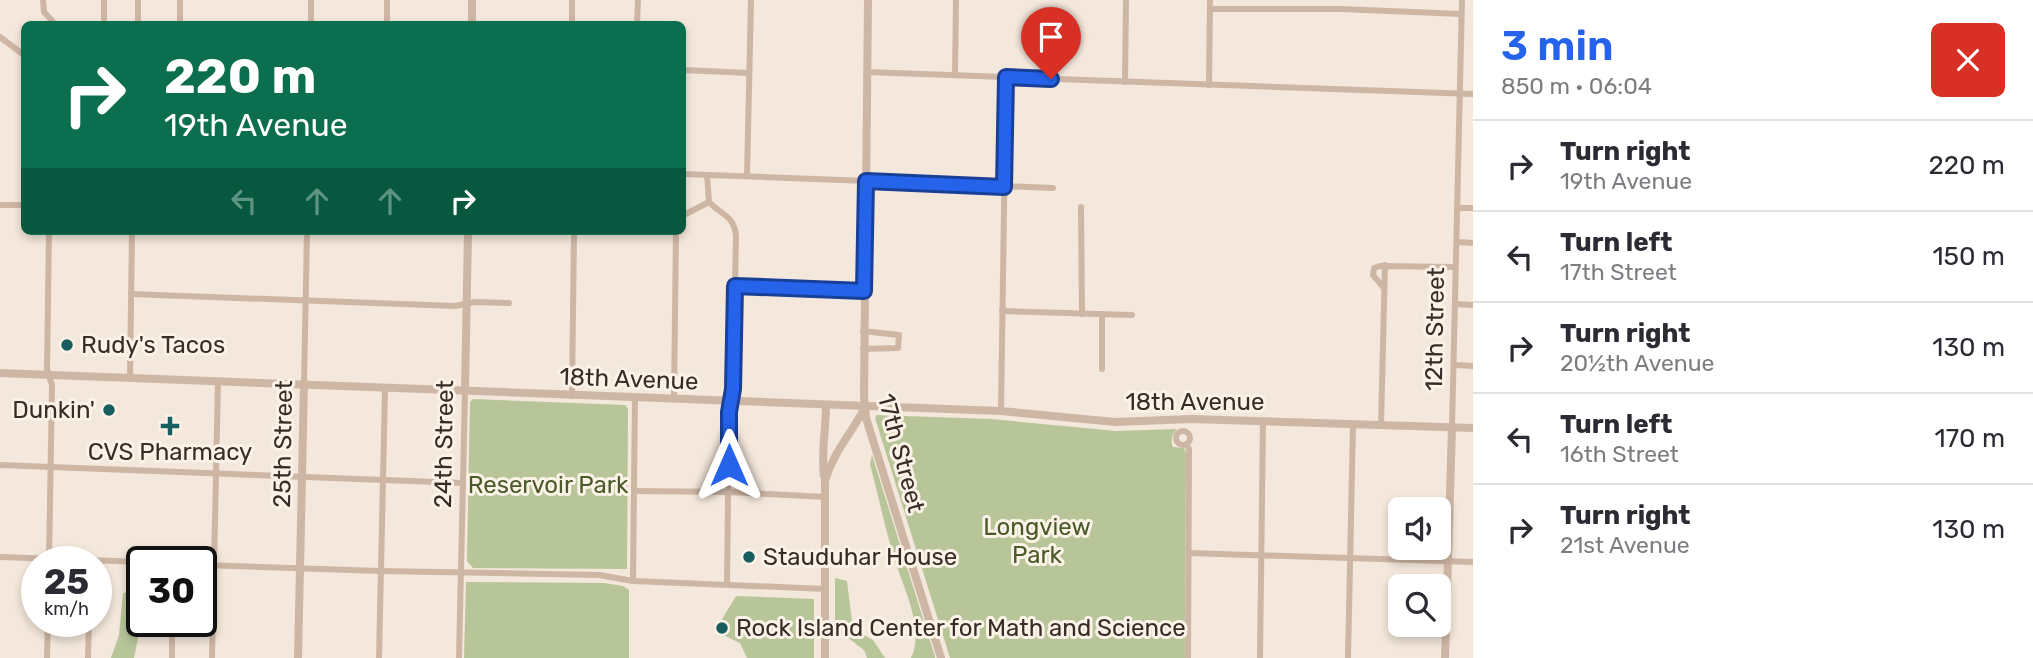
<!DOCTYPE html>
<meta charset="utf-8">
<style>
:root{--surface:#fff;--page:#f2f2f3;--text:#2b2b33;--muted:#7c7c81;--line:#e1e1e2;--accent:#2563eb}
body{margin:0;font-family:Rubik,sans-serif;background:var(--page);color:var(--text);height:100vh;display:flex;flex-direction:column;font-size:26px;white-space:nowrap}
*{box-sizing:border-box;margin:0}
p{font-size:23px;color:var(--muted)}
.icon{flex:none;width:38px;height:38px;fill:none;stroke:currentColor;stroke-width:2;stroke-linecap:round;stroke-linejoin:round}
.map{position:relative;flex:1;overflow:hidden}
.drawer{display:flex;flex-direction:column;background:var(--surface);width:560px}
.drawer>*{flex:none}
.hud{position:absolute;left:21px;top:21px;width:665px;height:214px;border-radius:10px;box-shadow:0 4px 10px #0003;background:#0b6e4f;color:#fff;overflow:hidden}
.controls{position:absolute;left:1388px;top:497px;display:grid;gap:14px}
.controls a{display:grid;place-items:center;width:63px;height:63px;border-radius:10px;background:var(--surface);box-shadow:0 4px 10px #0003;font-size:35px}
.speed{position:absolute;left:21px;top:546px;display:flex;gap:14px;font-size:35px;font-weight:700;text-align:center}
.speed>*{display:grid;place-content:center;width:91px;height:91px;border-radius:50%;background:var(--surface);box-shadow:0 4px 10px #0003;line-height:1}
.speed small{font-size:18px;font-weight:400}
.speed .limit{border:4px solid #111;border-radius:10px;background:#fff;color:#111}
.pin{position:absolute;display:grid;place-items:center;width:60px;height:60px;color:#fff;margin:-72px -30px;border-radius:50% 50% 50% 0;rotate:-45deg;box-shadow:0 0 7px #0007}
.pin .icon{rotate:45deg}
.me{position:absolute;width:77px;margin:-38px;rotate:0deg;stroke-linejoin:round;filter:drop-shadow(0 0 5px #0008)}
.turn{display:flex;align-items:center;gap:24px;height:147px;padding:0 28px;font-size:32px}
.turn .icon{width:91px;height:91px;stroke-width:2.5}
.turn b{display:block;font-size:49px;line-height:60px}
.lanes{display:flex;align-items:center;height:66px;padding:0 28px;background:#0003;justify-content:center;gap:35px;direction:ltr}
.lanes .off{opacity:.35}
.round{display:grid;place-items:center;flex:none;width:74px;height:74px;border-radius:10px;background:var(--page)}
.overview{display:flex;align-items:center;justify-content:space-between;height:119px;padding:0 28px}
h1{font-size:42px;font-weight:600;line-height:52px;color:var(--accent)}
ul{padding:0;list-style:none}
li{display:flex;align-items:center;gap:21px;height:91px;padding:0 28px;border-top:2px solid var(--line)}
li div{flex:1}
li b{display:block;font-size:26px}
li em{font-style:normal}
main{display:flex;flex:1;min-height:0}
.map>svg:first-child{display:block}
</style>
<main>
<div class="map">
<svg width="1473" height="658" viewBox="0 0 1473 658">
<rect width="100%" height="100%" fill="#f4e7db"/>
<!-- green -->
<g fill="#b8c599">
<polygon points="473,399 625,405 628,409 627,569 473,568 467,561 470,402"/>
<path d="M877 415 991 419 1116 431 1177 429C1172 434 1170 441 1173 447L1184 448 1186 453 1185 658H950L875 418Z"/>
<path d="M872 455 935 657V658H911C926 627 901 584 893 554 884 524 878 494 870 464Z"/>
<polygon points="835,578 847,581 853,629 873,640 885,658 867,658 864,650 835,628"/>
<polygon points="466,582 604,583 623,586 629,590 629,658 464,658"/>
<polygon points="137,590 142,618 134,658 111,658 119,635 123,593"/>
<polygon points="736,596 814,599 814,658 747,658 740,643 715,631"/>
</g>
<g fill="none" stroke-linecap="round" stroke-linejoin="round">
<!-- minor -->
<g stroke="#ceb6a5" stroke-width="6">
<polyline points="43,0 44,12 55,24"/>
<polyline points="1210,9 1341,9 1461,14"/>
<polyline points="104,24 104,0"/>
<polyline points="138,24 138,0"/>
<polyline points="180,24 180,0"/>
<polyline points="311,24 311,0"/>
<polyline points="387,24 387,0"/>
<polyline points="572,24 572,0"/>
<polyline points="637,24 638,0"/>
<polyline points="0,37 24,55"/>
<polyline points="682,70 749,73"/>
<polyline points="867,72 1473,94"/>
<polyline points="955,75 956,0"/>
<polyline points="1125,82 1126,0"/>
<polyline points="1209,85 1210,0"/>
<polyline points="682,174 1053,188"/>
<path d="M707 175 709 202C721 215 734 215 736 236L733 389 729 412 727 584"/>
<polyline points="747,176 751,0"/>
<polyline points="0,205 24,205"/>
<polyline points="1081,207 1082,314"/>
<polyline points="1457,208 1473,208"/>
<polyline points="682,216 709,202"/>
<polyline points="49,231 47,369 52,385 49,562"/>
<polyline points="1457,242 1473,243"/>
<polyline points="735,286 864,291"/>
<polyline points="1384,288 1373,275 1374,268 1380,266 1455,267"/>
<polyline points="131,294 455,306 475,302 509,303"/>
<polyline points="1456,304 1473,305"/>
<polyline points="1002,311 1132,315"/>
<polyline points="863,349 898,348 899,335 863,331"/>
<polyline points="1455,365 1473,366"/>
<polyline points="1102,369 1102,314"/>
<polyline points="130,378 132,231"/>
<polyline points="304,385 307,231"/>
<polyline points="572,396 574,231"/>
<polyline points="674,399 676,231"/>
<polyline points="1001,411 1006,77"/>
<polyline points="1381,425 1385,265"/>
<polyline points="1452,428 1462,0"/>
<circle cx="1183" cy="438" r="7"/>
<polyline points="1186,444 1189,449 1188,658"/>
<polyline points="0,465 462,483"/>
<polyline points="634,491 729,492 826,497"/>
<polyline points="1189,553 1473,562"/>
<polyline points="0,557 142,562"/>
<polyline points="201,565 380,571 599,575 633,581 826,589"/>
<polyline points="633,581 635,397"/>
<polyline points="47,658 48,621"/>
<polyline points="88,658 89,621"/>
<polyline points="172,658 172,621"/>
<polyline points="212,658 218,382"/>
<polyline points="379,658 385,389"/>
<polyline points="459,658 465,391"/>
<polyline points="1260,658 1263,421"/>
<polyline points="1348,658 1353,425"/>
</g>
<!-- tertiary -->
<g stroke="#ceb6a5" stroke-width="8">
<polyline points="868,0 864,396 866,418 941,658"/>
<polyline points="472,24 472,0"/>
<polyline points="0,373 1001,411 1115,422 1191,419 1473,428"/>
<polyline points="465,391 468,231"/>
<path d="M824 476C821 452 826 429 826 405"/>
<polyline points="298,658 304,385"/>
<path d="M825 658V481C834 450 851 435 865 407"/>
<polyline points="1445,658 1452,428"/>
</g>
</g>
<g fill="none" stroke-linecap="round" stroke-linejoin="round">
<defs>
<polyline id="route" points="729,465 729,412 733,389 735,286 864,291 866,181 1004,187 1006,77 1051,79"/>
</defs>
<!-- route casing -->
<use href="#route" stroke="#184099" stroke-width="18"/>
<!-- route -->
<use href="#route" stroke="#2563eb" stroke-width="12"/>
</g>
<!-- markers -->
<g fill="#185d5f" stroke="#fbf2e8" stroke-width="2.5">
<circle cx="67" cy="345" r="7"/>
<circle cx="109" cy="410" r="7"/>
<path d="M166.5 415.5h7v7h7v7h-7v7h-7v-7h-7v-7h7z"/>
<circle cx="749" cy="557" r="7"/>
<circle cx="722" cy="628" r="7"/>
</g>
<g text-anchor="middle" stroke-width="6" stroke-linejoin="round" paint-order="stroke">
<!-- street labels -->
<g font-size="24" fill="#392c27" stroke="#fbf2e8">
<text transform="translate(1435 329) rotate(-89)" y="8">12th Street</text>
<text transform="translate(629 379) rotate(2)" y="8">18th Avenue</text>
<text x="1195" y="410">18th Avenue</text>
<text transform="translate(283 444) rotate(-89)" y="8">25th Street</text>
<text transform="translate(444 444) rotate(-89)" y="8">24th Street</text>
<text transform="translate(901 453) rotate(75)" y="8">17th Street</text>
</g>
<!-- poi labels -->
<g font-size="24" fill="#392c27" stroke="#fbf2e8" text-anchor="start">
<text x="81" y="353">Rudy's Tacos</text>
<text x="95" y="418" text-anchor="end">Dunkin'</text>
<text x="170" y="460" text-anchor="middle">CVS Pharmacy</text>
<text x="763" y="565">Stauduhar House</text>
<text x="736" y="636">Rock Island Center for Math and Science</text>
</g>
<!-- park labels -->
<g font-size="24" fill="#4a5a28" stroke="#fbf2e8">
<text x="548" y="493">Reservoir Park</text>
<text x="1037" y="535">Longview<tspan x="1037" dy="28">Park</tspan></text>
</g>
</g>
</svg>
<div class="controls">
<a><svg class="icon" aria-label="sound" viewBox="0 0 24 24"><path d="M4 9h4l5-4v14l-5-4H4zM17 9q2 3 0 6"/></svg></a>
<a><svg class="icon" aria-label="search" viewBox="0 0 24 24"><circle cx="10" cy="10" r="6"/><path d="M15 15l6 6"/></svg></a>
</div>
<div class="speed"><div>25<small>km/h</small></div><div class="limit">30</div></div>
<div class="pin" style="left:1051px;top:79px;background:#d93025"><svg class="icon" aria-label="arrive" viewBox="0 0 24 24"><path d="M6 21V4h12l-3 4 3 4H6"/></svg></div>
<svg class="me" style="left:729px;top:465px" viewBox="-20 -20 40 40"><path d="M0-17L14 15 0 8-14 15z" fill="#2563eb" stroke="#fff" stroke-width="4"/></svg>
<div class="hud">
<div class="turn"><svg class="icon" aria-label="right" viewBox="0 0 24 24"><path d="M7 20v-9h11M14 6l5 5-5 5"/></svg><div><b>220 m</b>19th Avenue</div></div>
<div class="lanes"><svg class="icon off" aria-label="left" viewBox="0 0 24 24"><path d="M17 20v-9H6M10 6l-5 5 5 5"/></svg><svg class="icon off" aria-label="ahead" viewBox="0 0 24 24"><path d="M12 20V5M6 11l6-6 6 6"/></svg><svg class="icon off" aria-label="ahead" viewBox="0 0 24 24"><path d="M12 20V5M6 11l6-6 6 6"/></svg><svg class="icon" aria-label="right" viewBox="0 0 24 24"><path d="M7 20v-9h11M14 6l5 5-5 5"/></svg></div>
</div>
</div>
<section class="drawer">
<div class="overview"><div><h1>3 min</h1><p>850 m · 06:04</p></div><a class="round" style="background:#d93025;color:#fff"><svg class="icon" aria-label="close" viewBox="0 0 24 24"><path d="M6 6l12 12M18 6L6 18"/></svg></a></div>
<ul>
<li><svg class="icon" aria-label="right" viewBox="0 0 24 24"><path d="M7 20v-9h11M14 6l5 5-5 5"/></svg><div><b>Turn right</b><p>19th Avenue</p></div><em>220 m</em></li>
<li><svg class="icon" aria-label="left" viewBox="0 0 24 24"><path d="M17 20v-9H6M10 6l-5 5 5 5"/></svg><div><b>Turn left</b><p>17th Street</p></div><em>150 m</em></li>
<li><svg class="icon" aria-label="right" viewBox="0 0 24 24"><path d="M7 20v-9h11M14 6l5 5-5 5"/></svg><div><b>Turn right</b><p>20½th Avenue</p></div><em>130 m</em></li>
<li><svg class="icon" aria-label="left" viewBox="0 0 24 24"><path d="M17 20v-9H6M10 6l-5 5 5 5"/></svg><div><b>Turn left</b><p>16th Street</p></div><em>170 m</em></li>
<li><svg class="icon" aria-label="right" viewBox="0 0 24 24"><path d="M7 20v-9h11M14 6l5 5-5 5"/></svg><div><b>Turn right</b><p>21st Avenue</p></div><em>130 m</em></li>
</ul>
</section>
</main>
